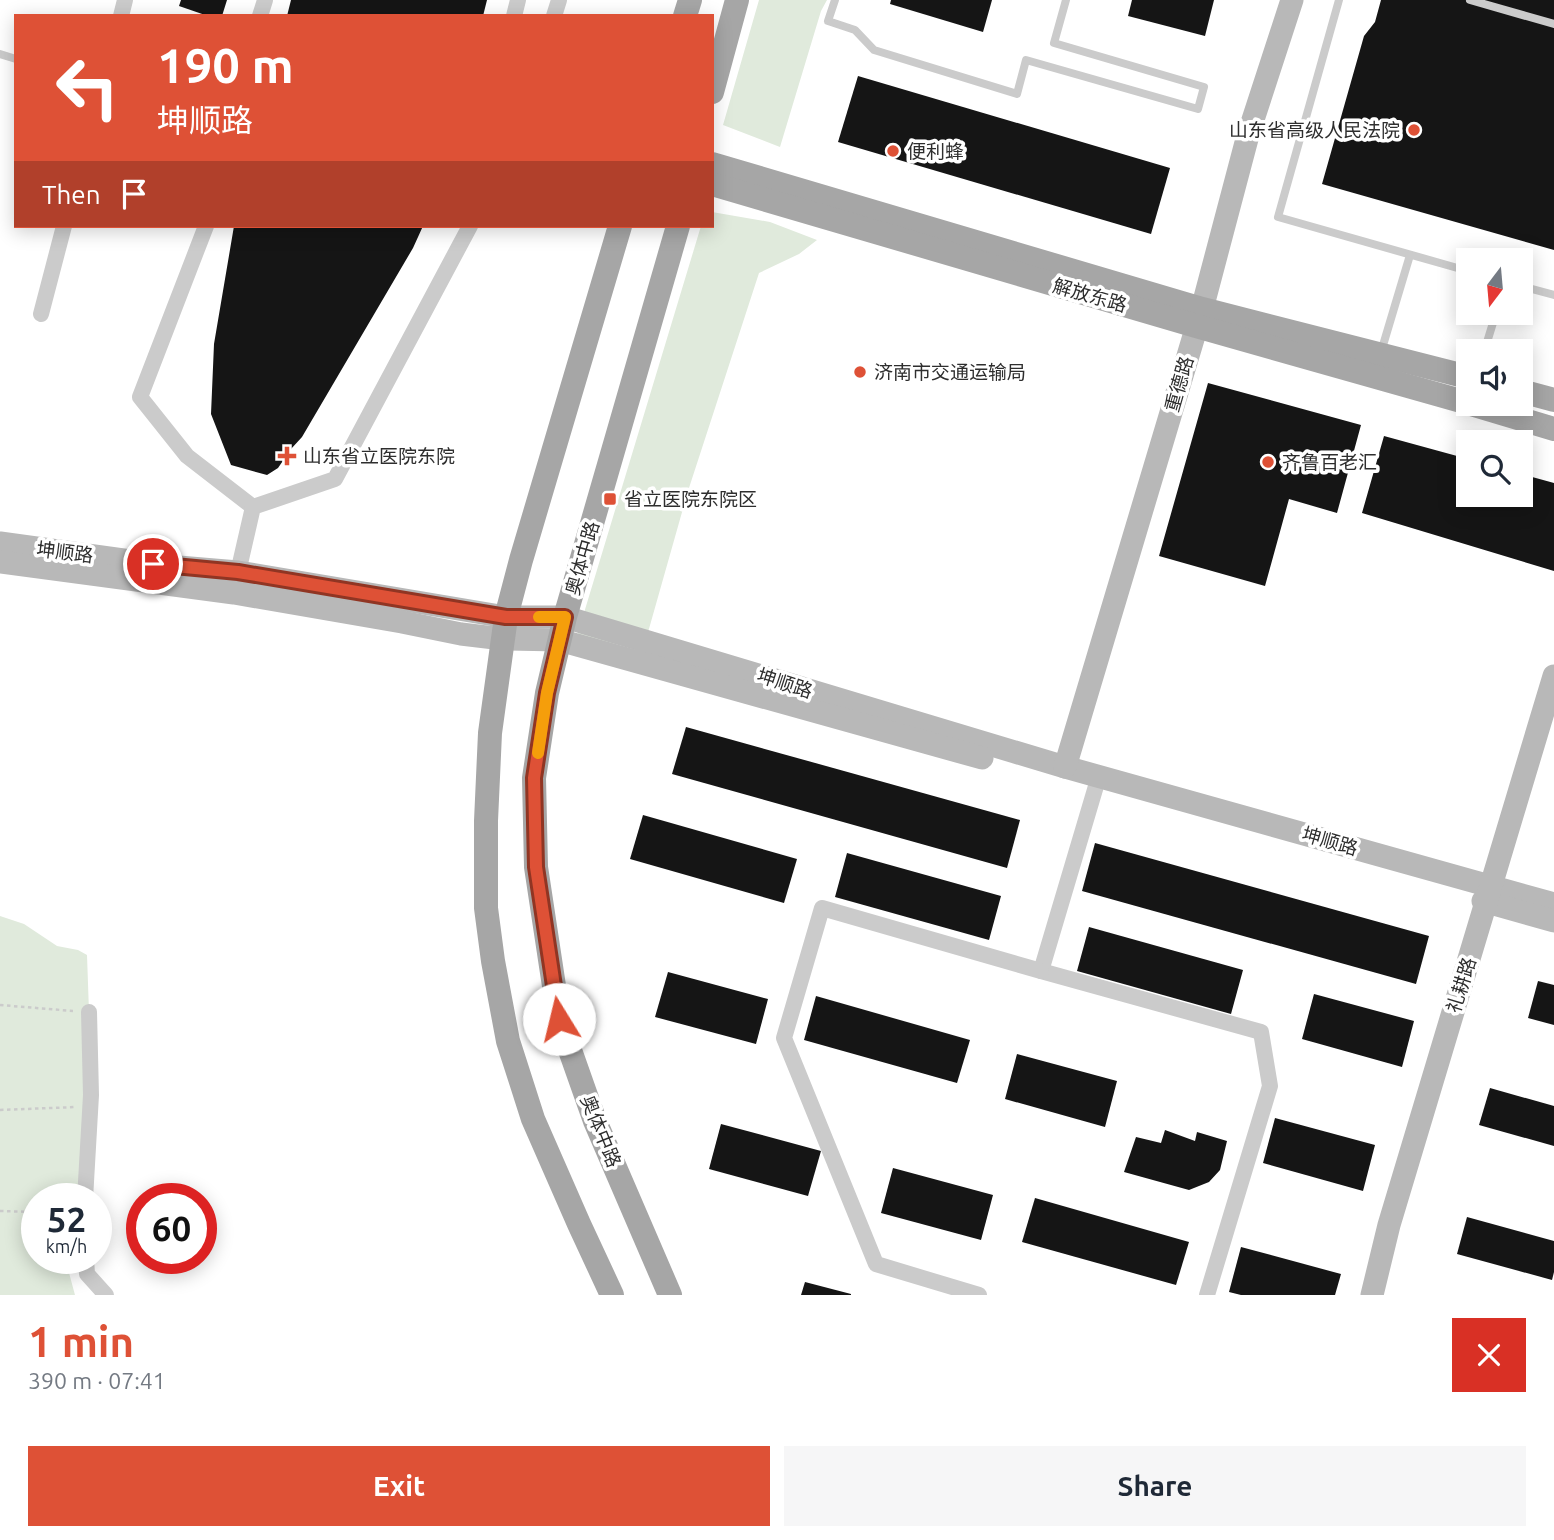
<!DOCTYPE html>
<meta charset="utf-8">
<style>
:root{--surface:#fff;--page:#f6f6f7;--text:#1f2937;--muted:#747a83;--accent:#de5136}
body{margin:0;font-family:Ubuntu,"Noto Sans SC",sans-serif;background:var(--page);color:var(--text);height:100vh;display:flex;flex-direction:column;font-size:26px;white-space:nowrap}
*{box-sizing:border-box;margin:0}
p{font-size:23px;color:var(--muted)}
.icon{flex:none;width:38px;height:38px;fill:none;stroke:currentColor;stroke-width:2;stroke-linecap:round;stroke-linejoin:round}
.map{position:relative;height:1295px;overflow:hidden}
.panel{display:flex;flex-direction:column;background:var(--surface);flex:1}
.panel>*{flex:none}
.banner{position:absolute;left:14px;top:14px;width:700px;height:214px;border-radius:0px;box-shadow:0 4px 18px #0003;background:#de5136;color:#fff;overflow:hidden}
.needle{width:46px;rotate:196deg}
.fabs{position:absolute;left:1456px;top:248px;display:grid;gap:14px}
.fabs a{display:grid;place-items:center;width:77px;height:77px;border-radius:0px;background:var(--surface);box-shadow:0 4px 18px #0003;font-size:35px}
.speed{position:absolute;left:21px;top:1183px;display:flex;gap:14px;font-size:35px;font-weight:700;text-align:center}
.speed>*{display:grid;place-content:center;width:91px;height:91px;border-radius:50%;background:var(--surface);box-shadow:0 4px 18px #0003;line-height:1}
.speed small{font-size:18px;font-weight:400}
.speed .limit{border:10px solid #d22;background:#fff;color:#111}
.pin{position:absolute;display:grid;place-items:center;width:60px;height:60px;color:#fff;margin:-30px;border:4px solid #fff;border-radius:50%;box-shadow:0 2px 7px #0007}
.me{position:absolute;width:77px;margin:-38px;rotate:351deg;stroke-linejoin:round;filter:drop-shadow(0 0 5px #0008)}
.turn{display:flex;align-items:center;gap:24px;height:147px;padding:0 28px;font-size:32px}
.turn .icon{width:91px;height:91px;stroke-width:2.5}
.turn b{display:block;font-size:49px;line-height:60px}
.then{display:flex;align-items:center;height:66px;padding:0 28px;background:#0003;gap:14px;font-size:26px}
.round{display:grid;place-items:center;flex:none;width:74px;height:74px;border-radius:0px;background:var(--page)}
.summary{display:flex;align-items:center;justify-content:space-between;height:119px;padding:0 28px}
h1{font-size:42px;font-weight:700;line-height:52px;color:var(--accent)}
.action{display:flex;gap:14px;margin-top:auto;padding:14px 28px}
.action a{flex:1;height:80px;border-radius:0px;background:var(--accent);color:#fff;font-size:28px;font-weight:700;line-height:80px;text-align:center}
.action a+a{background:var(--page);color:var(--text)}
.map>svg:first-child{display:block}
</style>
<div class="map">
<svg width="1554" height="1295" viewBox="0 0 1554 1295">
<rect width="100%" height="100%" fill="#fff"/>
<!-- green -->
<g fill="#e0eadc">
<polygon points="759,0 827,0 821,11 780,147 723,125"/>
<polygon points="712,212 770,222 817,240 799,254 759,273 688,491 643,650 577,636 701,226 712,226"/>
<polygon points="0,916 24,924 57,946 78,950 87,955 89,1012 87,1199 37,1199 37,1258 65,1258 75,1295 0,1295"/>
</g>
<!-- building -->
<g fill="#151515">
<polygon points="181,0 227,0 222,16 208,16 179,6"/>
<polygon points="291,0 487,0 483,16 287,16"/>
<polygon points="891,0 992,0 983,32 890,4"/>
<polygon points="1132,0 1214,0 1205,36 1128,16"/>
<polygon points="1381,0 1554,0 1554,250 1322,184 1364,36 1375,22"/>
<polygon points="858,76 1170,168 1151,234 838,142"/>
<polygon points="234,226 423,226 413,248 302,437 291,449 278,468 267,475 231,465 211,414 214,344"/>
<polygon points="1208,383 1361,425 1337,513 1289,499 1265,586 1159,556"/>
<polygon points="1384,436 1468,459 1468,495 1521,495 1521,474 1554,483 1554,571 1362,513"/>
<polygon points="686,727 1020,820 1007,868 672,774"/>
<polygon points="643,815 797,859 784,903 630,859"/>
<polygon points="1095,843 1429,936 1416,984 1082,891"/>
<polygon points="847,853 1001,896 989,940 835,897"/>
<polygon points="1089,927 1243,970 1231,1014 1077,971"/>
<polygon points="668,972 768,999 756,1044 655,1017"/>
<polygon points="1538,981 1554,985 1554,1025 1528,1018"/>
<polygon points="1314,994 1414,1021 1402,1067 1302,1039"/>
<polygon points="816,996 970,1040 957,1083 804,1040"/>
<polygon points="1017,1054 1117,1081 1105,1127 1005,1099"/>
<polygon points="1490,1088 1554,1106 1554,1146 1479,1125"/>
<polygon points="1275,1118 1375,1145 1363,1191 1263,1163"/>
<polygon points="721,1124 821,1151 808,1196 709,1169"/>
<polygon points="1165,1130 1195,1141 1197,1132 1227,1141 1220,1170 1209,1182 1189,1190 1124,1172 1136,1137 1161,1143"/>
<polygon points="893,1168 993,1195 981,1240 881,1213"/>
<polygon points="1035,1198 1189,1242 1176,1285 1022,1242"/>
<polygon points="1467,1217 1554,1241 1554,1272 1552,1280 1457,1254"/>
<polygon points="1241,1247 1341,1274 1335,1295 1241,1295 1229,1292"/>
<polygon points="805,1282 851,1294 851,1295 801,1295"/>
</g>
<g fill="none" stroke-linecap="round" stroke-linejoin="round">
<!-- path -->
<g stroke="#cbcbcb" stroke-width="2.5" stroke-dasharray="3.5 3.5" stroke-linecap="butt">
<polyline points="0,1005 73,1011"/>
<polyline points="0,1110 76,1107"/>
<polyline points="0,1211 37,1212"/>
</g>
<!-- lane -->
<g stroke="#cbcbcb" stroke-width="8">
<polyline points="835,0 828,21 855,30 874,50 1017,94 1026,60 1198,109 1204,87 1054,43 1066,0"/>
<polyline points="1339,0 1278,217 1468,271"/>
<polyline points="1470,0 1554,24"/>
<polyline points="0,54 16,59"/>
<polyline points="1521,286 1554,295"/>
<polyline points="1381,352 1410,255"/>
<polyline points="1484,352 1496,313"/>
</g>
<!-- street -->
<g stroke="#cbcbcb" stroke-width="16">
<polyline points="121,16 125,0"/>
<polyline points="260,16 265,0"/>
<polyline points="514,16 518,0"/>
<polyline points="554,16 559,0"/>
<polyline points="206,226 140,397 187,456 253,507"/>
<polyline points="41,314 64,226"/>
<polyline points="236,581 253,507 335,479 470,226"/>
<polyline points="1099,776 1041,971 1261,1032 1270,1086 1207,1295"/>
<polyline points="85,1199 91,1095 89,1012"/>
<polyline points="86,1258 87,1274 106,1295"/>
<polyline points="979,1295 876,1264 784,1038 822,908 1041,971"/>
</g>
<!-- secondary -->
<g stroke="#b8b8b8" stroke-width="23">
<polyline points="0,543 167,566 238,572 506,617 565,617 1065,767 1554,904"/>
<polyline points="0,562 234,593 402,622 461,634 503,639 559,640 982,758"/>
<polyline points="1065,767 1202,309 1248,135 1292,0"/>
<polyline points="1483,901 1554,921"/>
<polyline points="1372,1295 1389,1225 1554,676"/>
</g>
<!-- primary -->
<g stroke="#a6a6a6" stroke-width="24">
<polyline points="685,16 690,0"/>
<polyline points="712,92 737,0"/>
<polyline points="712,164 1202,309 1468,377"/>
<polyline points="712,184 1196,326 1468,403"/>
<polyline points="1521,391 1554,400"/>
<polyline points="1471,404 1554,429"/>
<polyline points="612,1295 579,1224 533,1119 508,1041 493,961 486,908 486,821 490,733 506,617 521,560 620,226"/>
<polyline points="670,1295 595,1121 559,1019 536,867 534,778 547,693 565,617 678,226"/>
</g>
</g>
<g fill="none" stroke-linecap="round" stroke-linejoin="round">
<defs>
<polyline id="route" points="153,564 238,572 506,617 565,617 547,693 534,778 536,867 559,1019"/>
</defs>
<!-- route casing -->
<use href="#route" stroke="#903523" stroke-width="18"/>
<!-- route -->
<use href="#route" stroke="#de5136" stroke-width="12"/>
<!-- slow -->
<polyline stroke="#f59e0b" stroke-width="12" points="538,753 547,693 565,617 539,617"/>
</g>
<!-- markers -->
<g fill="#de5136" stroke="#fff" stroke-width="2.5">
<circle cx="1414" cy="130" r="7"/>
<circle cx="893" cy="151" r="7"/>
<circle cx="860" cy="372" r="7"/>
<path d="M283.5 445.5h7v7h7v7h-7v7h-7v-7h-7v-7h7z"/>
<circle cx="1268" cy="462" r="7"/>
<rect x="603" y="492" width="14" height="14" rx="3.5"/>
</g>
<g text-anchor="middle" stroke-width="7" stroke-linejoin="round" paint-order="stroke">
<!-- poi labels -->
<g font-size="19" fill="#2e2e2e" stroke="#fff" text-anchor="start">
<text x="1400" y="137" text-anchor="end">山东省高级人民法院</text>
<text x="907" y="158">便利蜂</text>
<text x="874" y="379">济南市交通运输局</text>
<text x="303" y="463">山东省立医院东院</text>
<text x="1282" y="469">齐鲁百老汇</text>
<text x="624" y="506">省立医院东院区</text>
</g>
<!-- street labels -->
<g font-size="19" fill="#2e2e2e" stroke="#fff">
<text transform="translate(1090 295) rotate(16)" y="7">解放东路</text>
<text transform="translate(1179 384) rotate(-74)" y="7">重德路</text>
<text transform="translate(65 552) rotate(7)" y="7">坤顺路</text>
<text transform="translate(582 558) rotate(-74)" y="7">奥体中路</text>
<text transform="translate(785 683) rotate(18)" y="7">坤顺路</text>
<text transform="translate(1330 841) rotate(16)" y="7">坤顺路</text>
<text transform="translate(1461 985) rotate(-73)" y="7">礼耕路</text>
<text transform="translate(601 1131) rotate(68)" y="7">奥体中路</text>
</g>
</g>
</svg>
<div class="fabs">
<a><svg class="needle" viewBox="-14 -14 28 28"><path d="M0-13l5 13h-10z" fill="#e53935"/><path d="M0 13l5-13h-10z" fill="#747a83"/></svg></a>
<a><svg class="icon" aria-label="sound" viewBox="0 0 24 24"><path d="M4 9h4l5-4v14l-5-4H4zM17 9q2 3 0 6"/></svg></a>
<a><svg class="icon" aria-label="search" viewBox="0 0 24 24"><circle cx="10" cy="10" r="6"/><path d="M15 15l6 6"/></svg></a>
</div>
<div class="speed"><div>52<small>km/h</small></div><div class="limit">60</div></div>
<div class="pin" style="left:153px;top:564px;background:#d93025"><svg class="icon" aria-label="arrive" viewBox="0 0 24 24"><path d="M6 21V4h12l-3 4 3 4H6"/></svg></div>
<svg class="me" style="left:559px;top:1019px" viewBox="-20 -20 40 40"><circle r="19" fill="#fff"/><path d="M0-13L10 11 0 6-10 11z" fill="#de5136"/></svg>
<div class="banner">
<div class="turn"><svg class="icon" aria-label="left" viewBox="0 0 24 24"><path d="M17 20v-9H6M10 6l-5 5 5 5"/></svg><div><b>190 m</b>坤顺路</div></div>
<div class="then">Then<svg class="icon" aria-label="arrive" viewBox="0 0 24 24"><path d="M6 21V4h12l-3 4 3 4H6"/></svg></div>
</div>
</div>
<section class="panel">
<div class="summary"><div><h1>1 min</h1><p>390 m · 07:41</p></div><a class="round" style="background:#d93025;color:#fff"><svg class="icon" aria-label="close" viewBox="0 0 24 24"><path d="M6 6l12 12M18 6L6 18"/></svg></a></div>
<div class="action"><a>Exit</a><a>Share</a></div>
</section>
